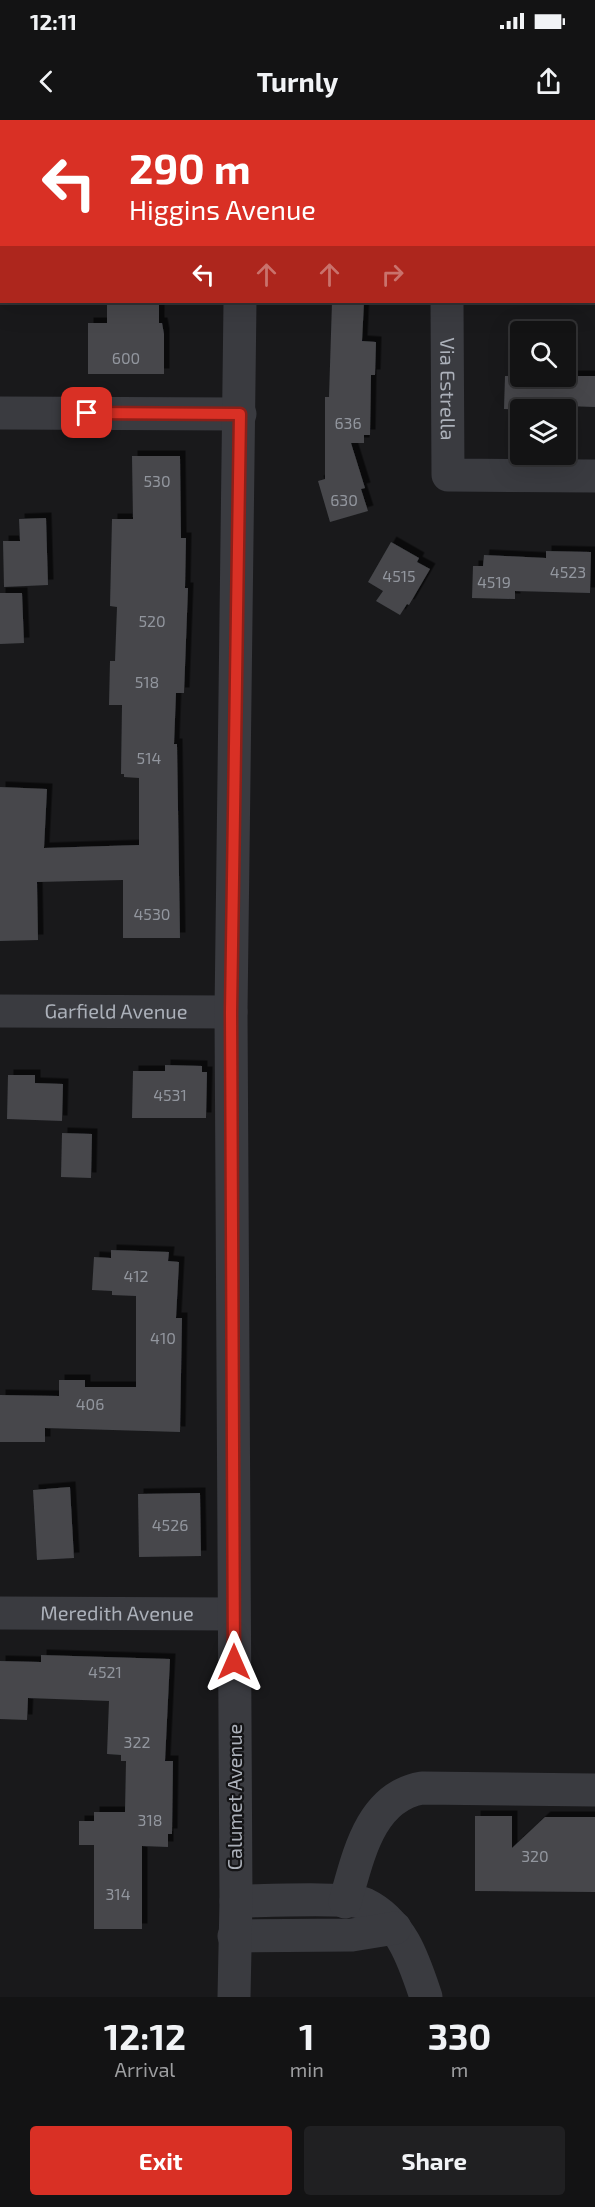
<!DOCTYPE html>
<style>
:root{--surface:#131314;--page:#202022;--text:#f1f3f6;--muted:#9d9ea0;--line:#323234;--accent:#d93025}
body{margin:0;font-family:"Exo 2",sans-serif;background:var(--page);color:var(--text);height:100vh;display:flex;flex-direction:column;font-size:22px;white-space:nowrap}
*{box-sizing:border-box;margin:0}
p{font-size:20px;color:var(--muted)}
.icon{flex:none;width:33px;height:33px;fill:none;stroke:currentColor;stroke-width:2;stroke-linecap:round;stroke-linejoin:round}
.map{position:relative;height:1877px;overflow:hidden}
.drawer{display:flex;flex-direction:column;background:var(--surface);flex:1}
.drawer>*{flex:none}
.hud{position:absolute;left:0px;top:0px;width:596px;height:183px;box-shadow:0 6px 24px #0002,0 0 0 2px var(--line);background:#d93025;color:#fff;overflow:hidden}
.fabs{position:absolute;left:510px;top:201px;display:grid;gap:12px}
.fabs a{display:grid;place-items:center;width:66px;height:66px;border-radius:6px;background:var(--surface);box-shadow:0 6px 24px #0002,0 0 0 2px var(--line);font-size:30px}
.pin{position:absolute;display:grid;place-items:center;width:51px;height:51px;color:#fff;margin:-26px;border-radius:12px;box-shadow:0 3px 9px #0006}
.me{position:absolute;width:66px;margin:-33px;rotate:0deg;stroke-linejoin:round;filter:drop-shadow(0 0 4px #0008)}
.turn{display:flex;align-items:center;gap:21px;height:126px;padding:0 30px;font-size:27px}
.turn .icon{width:78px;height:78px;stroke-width:2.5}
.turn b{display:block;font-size:42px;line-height:51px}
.lanes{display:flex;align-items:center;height:57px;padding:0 30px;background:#0003;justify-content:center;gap:30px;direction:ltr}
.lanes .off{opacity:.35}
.eta{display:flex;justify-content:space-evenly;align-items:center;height:102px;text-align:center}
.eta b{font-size:36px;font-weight:700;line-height:42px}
.action{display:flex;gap:12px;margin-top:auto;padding:12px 30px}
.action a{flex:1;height:69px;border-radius:6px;background:var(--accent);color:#fff;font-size:24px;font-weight:700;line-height:69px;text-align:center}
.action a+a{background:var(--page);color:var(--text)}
.status{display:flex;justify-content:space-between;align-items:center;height:42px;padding:0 30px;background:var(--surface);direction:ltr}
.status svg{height:16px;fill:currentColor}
header{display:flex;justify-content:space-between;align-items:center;height:78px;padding:0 30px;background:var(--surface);font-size:27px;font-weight:700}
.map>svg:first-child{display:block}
</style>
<div class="status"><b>12:11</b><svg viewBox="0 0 49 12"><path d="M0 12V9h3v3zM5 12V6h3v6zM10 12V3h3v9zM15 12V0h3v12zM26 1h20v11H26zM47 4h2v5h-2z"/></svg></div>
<header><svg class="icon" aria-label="back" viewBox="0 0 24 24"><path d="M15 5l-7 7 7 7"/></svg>Turnly<svg class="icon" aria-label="share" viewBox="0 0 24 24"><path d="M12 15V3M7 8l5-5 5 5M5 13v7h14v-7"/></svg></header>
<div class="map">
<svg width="595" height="1877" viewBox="0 0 595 1877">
<defs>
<filter id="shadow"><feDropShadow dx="5.5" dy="-5.5" stdDeviation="0" flood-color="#0009"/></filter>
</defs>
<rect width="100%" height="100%" fill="#19191b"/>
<!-- building -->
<g fill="#46474b" filter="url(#shadow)">
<polygon points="107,182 159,182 159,203 162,203 164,214 164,254 88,254 88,203 107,203"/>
<polygon points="332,182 364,182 362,221 376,222 375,255 371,255 370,315 364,315 364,323 351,323 365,368 361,369 368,391 330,402 318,361 325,359 325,277 329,277"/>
<polygon points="505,256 595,256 595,287 536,285 536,290 504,289"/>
<polygon points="132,336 180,336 181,418 186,418 185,468 188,468 184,573 176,573 174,624 177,624 180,818 123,818 123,760 37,762 38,820 0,821 0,667 47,669 44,728 139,725 139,658 124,657 124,654 121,654 122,585 109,585 110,541 115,541 117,487 110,486 112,399 133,399"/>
<polygon points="46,398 48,465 4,467 3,421 20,421 19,399"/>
<polygon points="391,422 419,438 417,442 430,449 409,485 407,484 400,495 376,481 383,471 368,462"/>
<polygon points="546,431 591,432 590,473 515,471 515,479 472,478 473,446 483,446 484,435 546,438"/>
<polygon points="0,473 22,473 24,523 0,524"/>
<polygon points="165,945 202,946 202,952 207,952 206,998 132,998 133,951 165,951"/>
<polygon points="8,955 35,955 35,963 63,964 62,1001 7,999"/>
<polygon points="62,1013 92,1014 91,1058 61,1057"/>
<polygon points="111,1130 169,1132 168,1141 179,1142 176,1198 182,1198 180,1312 45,1308 45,1322 0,1322 0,1275 59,1276 59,1260 85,1260 85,1267 136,1267 136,1176 112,1175 112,1171 92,1170 94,1137 111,1138"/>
<polygon points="70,1367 74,1438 37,1440 33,1370"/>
<polygon points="200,1373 201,1436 139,1437 138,1374"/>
<polygon points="41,1535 170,1539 165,1641 173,1641 172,1714 168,1714 168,1727 142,1726 142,1809 94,1809 94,1725 79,1725 79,1701 94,1701 94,1692 125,1692 126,1641 121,1641 121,1635 107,1634 109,1581 28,1578 27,1600 0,1599 0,1541 41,1542"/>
<polygon points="475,1696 512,1696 512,1728 545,1697 595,1697 595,1772 475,1771"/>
</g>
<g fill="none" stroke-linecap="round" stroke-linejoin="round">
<!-- minor -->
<g stroke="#3a3b40" stroke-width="33">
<polyline points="239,2 239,0"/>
<polyline points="445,2 445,0"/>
<polyline points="594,18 595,18"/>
<path id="s1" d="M447 182 448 355 595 356"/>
<polyline points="0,293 240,294"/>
<path id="s2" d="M0 891 231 892"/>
<path id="s3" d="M0 1493 233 1494"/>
<path d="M236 1781C257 1781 352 1777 365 1784 402 1802 414 1841 426 1877"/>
<path d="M345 1782C358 1738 369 1677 422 1668L595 1670"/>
<polyline points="234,1816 352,1815 395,1808"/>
<polyline points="234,1877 236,1781 231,892 240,182"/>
</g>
</g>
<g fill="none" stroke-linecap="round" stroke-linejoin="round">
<defs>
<polyline id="route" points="87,293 240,294 231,892 234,1542"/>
</defs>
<!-- route casing -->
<use href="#route" stroke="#8d1f18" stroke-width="15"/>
<!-- route -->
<use href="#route" stroke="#d93025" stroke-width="10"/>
</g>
<g text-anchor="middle" stroke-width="4.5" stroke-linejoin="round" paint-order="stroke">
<!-- number labels -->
<g font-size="16" fill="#92969e">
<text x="126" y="244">600</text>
<text x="348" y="309">636</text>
<text x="157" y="367">530</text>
<text x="344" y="386">630</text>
<text x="568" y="458">4523</text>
<text x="399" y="462">4515</text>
<text x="494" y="468">4519</text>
<text x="152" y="507">520</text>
<text x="147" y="568">518</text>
<text x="149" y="644">514</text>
<text x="152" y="800">4530</text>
<text x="170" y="981">4531</text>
<text x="136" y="1162">412</text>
<text x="163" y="1224">410</text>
<text x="90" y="1290">406</text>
<text x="170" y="1411">4526</text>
<text x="105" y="1558">4521</text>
<text x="137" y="1628">322</text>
<text x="150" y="1706">318</text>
<text x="535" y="1742">320</text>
<text x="118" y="1780">314</text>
</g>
<!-- street labels -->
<g font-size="20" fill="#acb1ba" stroke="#141416">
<text dy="7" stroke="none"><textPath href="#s1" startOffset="87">Via Estrella</textPath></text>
<text dy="7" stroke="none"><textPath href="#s2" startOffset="116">Garfield Avenue</textPath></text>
<text dy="7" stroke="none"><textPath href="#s3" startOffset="117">Meredith Avenue</textPath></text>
<text transform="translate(235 1677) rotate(-90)" y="7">Calumet Avenue</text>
</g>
</g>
</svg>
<div class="fabs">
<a><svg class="icon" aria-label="search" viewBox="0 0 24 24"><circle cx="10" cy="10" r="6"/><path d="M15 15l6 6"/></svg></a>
<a><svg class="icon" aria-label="layers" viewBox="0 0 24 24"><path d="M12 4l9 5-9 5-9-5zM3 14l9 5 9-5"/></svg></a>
</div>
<div class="pin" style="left:87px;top:293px;background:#d93025"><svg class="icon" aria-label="arrive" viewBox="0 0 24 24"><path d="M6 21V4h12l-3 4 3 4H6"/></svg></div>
<svg class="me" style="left:234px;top:1542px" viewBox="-20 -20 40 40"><path d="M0-17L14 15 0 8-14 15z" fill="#d93025" stroke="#fff" stroke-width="4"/></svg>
<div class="hud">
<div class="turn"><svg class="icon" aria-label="left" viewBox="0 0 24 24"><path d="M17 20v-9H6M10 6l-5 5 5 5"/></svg><div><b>290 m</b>Higgins Avenue</div></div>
<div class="lanes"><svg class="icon" aria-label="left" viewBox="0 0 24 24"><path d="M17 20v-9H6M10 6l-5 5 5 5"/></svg><svg class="icon off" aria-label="ahead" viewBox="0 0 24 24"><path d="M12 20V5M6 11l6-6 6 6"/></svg><svg class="icon off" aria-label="ahead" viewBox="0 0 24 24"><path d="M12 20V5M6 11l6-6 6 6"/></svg><svg class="icon off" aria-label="right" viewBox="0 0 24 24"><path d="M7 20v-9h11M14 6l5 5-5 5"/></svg></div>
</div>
</div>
<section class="drawer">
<div class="eta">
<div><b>12:12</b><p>Arrival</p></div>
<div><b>1</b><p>min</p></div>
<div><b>330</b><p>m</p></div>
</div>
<div class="action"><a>Exit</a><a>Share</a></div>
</section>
